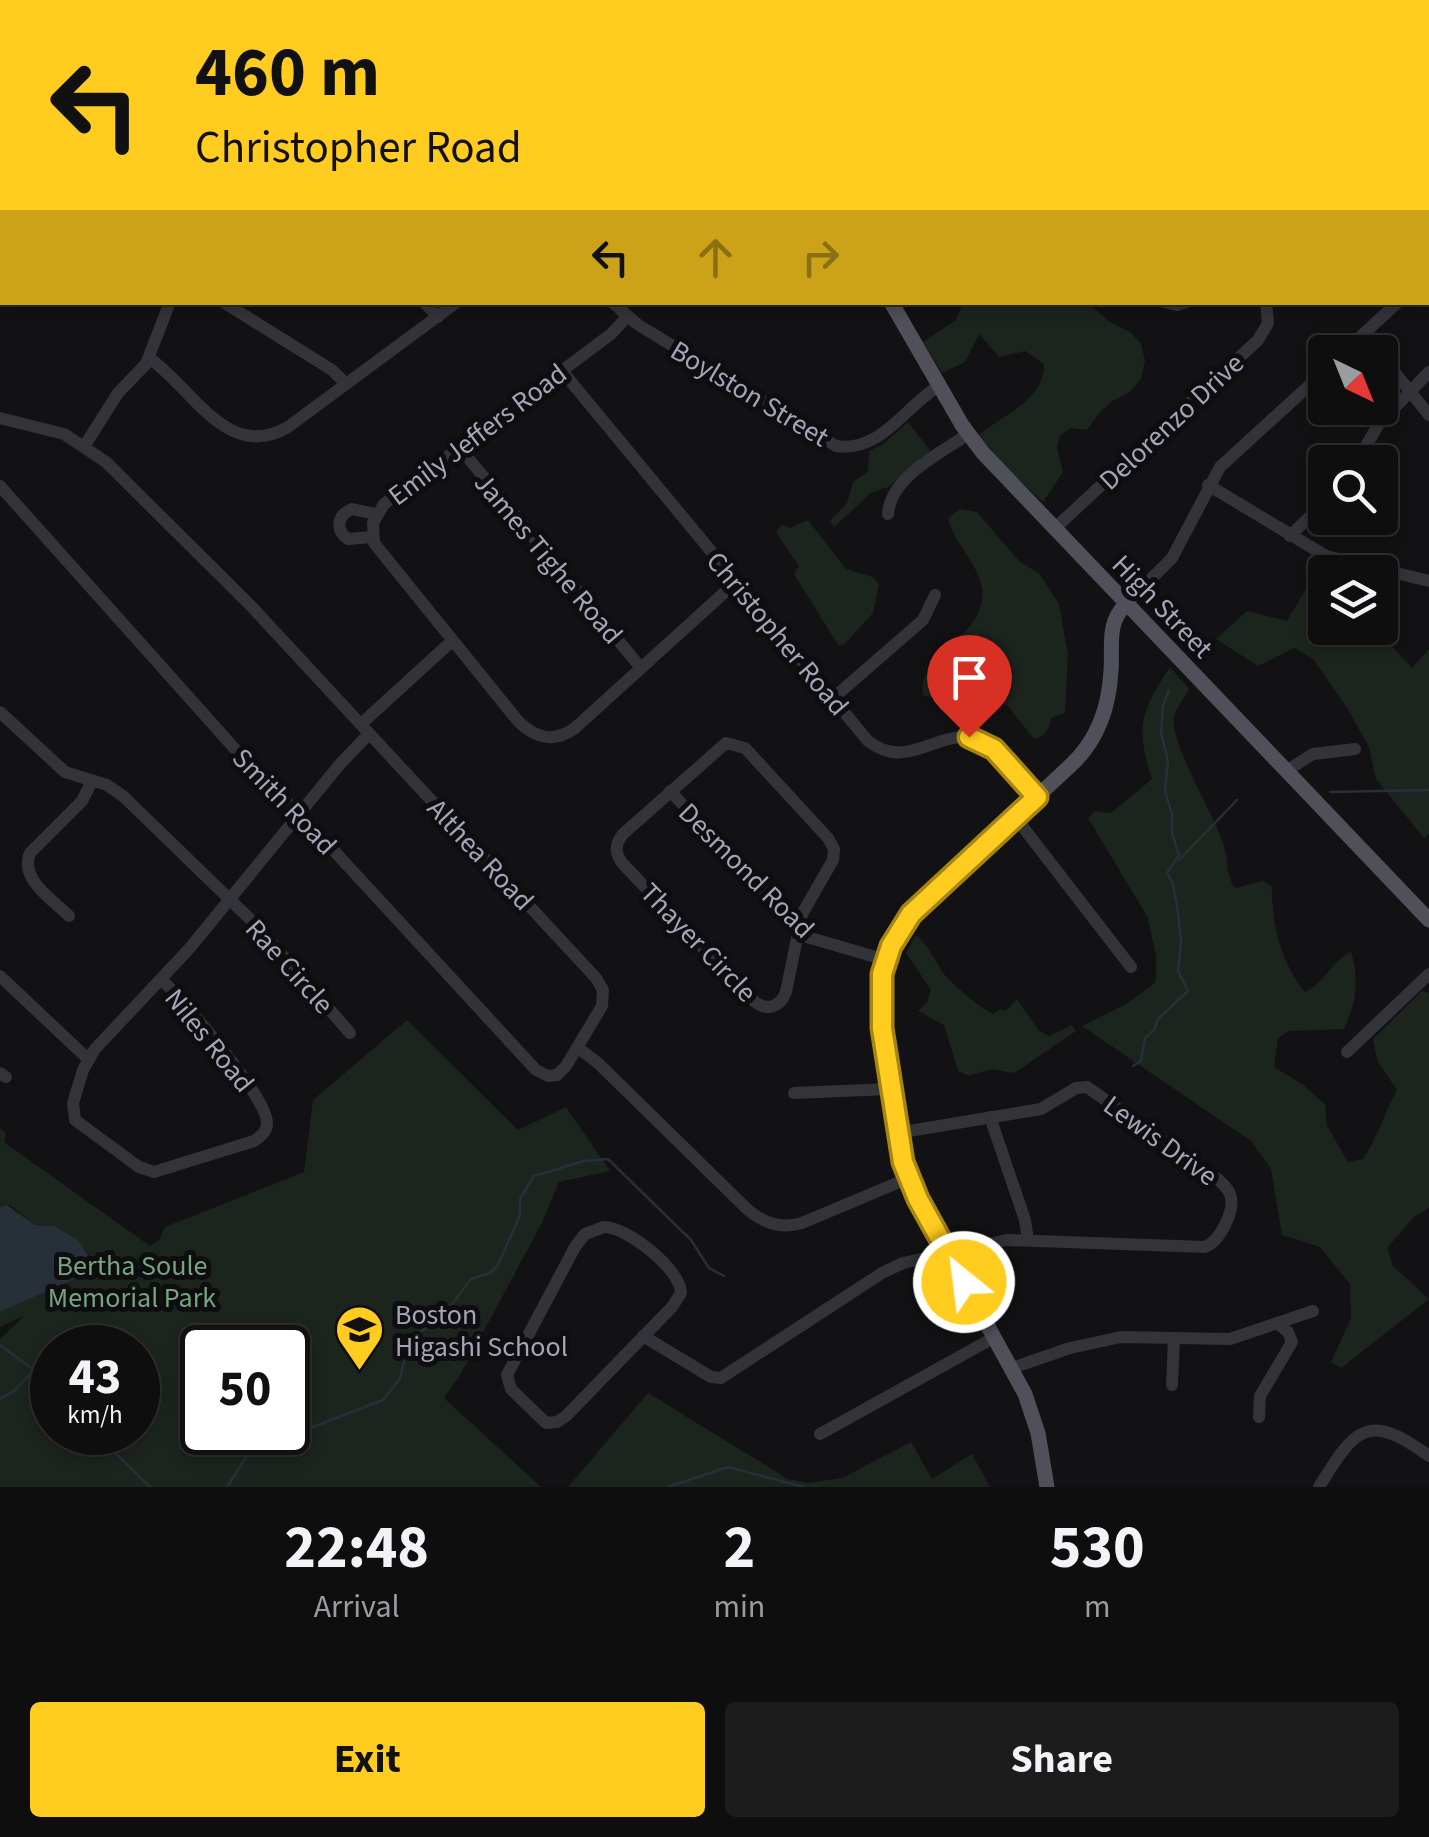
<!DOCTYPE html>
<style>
:root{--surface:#0e0e0f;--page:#1c1c1d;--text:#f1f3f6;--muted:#9b9c9e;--line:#2e2e2f;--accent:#ffcc1f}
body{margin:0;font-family:"Source Sans 3",sans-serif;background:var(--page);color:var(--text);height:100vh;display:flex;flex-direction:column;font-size:38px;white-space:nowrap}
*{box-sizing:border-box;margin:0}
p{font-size:32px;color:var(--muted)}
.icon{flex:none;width:55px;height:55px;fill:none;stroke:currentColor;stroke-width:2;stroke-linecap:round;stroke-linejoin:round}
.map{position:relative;height:1487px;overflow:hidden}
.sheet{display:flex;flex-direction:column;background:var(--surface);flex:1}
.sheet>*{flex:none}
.hud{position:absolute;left:0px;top:0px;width:1430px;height:305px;box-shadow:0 5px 15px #0003,0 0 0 2px var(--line);background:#ffcc1f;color:#111;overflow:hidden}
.needle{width:65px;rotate:137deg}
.tools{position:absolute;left:1308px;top:335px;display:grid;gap:20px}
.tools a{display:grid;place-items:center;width:90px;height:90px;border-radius:10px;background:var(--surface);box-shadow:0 5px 15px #0003,0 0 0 2px var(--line);font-size:50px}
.speed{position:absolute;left:30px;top:1325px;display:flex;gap:20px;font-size:50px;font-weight:700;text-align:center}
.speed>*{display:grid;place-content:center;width:130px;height:130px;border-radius:50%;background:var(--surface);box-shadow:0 5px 15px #0003,0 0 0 2px var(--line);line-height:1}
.speed small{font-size:25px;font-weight:400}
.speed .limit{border:5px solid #111;border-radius:15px;background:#fff;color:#111}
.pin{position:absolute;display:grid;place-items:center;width:85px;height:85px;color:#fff;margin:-102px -42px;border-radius:50% 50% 50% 0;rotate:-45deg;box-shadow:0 0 10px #0007}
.pin .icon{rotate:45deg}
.me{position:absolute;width:110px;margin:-55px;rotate:331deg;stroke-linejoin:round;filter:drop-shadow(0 0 8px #0008)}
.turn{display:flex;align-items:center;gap:35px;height:210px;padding:0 30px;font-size:45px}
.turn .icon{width:130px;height:130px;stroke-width:2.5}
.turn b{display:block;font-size:70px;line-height:85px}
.lanes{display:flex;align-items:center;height:95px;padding:0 30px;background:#0003;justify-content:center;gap:50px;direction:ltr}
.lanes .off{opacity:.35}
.eta{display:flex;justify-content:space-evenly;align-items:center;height:170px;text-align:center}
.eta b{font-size:60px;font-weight:700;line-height:70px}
.primary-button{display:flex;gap:20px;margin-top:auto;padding:20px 30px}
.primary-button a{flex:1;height:115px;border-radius:10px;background:var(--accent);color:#111;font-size:40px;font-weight:700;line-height:115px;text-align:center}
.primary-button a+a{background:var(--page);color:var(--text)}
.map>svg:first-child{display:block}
</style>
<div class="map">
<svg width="1429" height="1487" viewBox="0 0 1429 1487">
<rect width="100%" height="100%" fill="#121214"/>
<!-- green -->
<g fill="#1c241e" fill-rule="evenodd">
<polygon points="533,0 710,0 711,2 536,2"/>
<path d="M963 303H1088L1110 322 1130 332 1141 344 1145 360 1141 379 1129 393 1112 401 1099 413 1087 430 1071 428 1060 436 1057 447 1063 472 1043 502 1000 462 979 435C1002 415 1045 400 1044 364L1025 351 999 357 979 334 965 362 942 373 923 342 956 320Z"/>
<polygon points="908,422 932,453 888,487 871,493 834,527 830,521 847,503 853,482 868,471 869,451 882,445"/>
<path d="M960 509 977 512 1020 562 1039 573 1059 604 1068 654 1065 713 1051 718C1050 727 1045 738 1034 739L1008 706 999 701 966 694 942 700 923 695C917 650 988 638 982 589 978 562 954 544 948 518Z"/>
<polygon points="808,520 846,569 873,577 879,584 873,613 844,645 838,645 794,574 799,566 776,532 782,525 790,528"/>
<polygon points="1320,565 1326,572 1325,628 1375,628 1412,668 1429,649 1429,834 1424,838 1376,779 1369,747 1346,706 1312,658 1294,648 1258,666 1216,639 1247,611 1287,621"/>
<path d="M1170 667 1189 689C1185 697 1175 709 1174 718 1170 742 1214 815 1223 843 1229 859 1225 873 1235 888L1263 881 1272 887C1271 922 1282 965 1305 992 1325 983 1331 961 1351 952 1360 980 1356 1003 1344 1029L1289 1031 1278 1038 1274 1067 1303 1085 1325 1104 1327 1126 1348 1162 1363 1159C1378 1137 1384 1113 1397 1090L1377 1060 1373 1039 1422 991 1429 993V1208L1414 1217 1387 1248 1393 1266 1429 1299 1341 1368 1331 1362 1351 1318 1350 1284 1320 1247 1282 1235 1271 1169 1251 1141 1082 1026 1125 1005 1156 982V956L1148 918 1088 818 1095 811 1111 813 1152 779C1135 727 1141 711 1170 667Z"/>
<path d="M916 935C928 945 935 961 944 974 952 984 981 1009 993 1014L1000 1009 1006 1011 1017 999 1039 1031 1049 1036 1072 1025 1076 1031 1014 1073 991 1069 969 1076 958 1071 944 1025 918 1011 927 1002 931 990 906 953Z"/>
<path d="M407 1020 518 1130 566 1107 610 1171 559 1182 542 1223 459 1377 444 1398 541 1487H0V1339L25 1315 0 1327V1312L84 1275 94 1261C77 1241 64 1224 35 1225L10 1205 0 1207V1128L6 1133 4 1142 150 1246 159 1240 165 1227 304 1172 313 1100ZM52 1348H138V1432H52ZM202 1348H288V1432H202Z"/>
<polygon points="648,1393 788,1479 808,1483 842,1478 911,1442 932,1479 972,1454 990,1487 568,1487"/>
</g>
<!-- water -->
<polygon fill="#272f39" points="7,1205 35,1225 54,1226 78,1240 95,1266 84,1275 0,1312 0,1207"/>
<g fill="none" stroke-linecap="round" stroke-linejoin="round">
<!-- stream -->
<g stroke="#272f39" stroke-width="2.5">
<polyline points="1330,792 1429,790"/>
<polyline points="1179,860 1237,800"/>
<polyline points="1133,1066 1141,1061 1145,1038 1154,1030 1158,1019 1188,991 1178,971 1181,941 1178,912 1173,884 1167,873 1179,855 1172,833 1172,814 1165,791 1168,761 1161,732 1163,705 1169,690"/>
<polyline points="0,1345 42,1376 45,1390 52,1395"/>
<polyline points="0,1399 14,1391 33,1371"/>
<polyline points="94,1432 150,1487"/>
<polyline points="227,1487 255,1443 292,1435 383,1400 400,1379 406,1351 414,1338 452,1304 471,1279 490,1273 498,1265 520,1215 520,1199 534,1176 584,1161 608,1159 691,1240 709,1268 724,1276"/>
<polyline points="668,1487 728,1467 804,1487"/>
</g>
<!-- minor -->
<g stroke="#33333a" stroke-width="12">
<polyline points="723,0 725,2"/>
<polyline points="1044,0 1044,2"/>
<polyline points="246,2 251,0"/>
<polyline points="1228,2 1231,0"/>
<polyline points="1380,2 1380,0"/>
<polyline points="1428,103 1429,101"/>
<polyline points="0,115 2,113"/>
<polyline points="1428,194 1429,196"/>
<polyline points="1428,275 1429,274"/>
<polyline points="223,302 332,370 346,384"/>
<polyline points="424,302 438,317"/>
<path d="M612 302 637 324 836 446C881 453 905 406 939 386"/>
<polyline points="1164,302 1177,305 1186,302"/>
<path d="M627 317 611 334 384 504 373 523 374 543 518 721C536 739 554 743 575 728L736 582"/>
<polyline points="1364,334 1429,415"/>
<polyline points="1344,352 1398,302"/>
<path d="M149 358C192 387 227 463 288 427L457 302"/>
<path d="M562 371 868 741C910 774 942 723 981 741 1004 751 1021 779 1037 797"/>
<polyline points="0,418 64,434 106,462 251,606 596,978 603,990 602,1006 566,1066 557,1075 548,1076 536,1070 312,827 252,768 0,486"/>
<polyline points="85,445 118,393 146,364 170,302"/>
<polyline points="459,447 641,668"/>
<polyline points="1357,462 1378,425 1429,372"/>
<polyline points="1208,485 1326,556 1429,581"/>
<path d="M888 514C891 476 940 454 968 434"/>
<polyline points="1054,529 1258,340 1268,323 1266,302"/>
<polyline points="1290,536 1325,502"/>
<path d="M372 537 348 539C335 530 337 515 352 509L375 514"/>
<polyline points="1126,604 1172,558 1220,467 1325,371"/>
<polyline points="832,699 923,620 935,595"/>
<polyline points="0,712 65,772 107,785 123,796 255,924 350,1033"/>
<polyline points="361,724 452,641"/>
<path d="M726 743 745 748 828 838 834 849 833 860 802 914 786 992C780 1007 767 1012 754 1001L623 864C615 854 614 845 623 834Z"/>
<polyline points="1286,771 1313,754 1355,749"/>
<polyline points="670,791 807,937 886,960"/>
<polyline points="1015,817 1131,967"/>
<path d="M69 916C52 899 19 879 30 853L82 801 92 781"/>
<polyline points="0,976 88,1059"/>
<path d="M161 979C182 999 268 1098 267 1123 267 1132 261 1136 254 1141L154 1172 139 1167 75 1120 73 1103 83 1070 95 1049 189 949 340 764 369 734"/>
<path d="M578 1048 598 1063 747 1209C765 1224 780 1229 802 1223L909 1178"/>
<polyline points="1347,1052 1429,974"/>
<polyline points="0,1073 6,1077"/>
<polyline points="794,1093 890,1089"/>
<polyline points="990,1117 1025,1220 1028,1240"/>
<path d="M604 1227C628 1227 681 1270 681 1293L672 1307 566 1416 557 1422 546 1423 511 1389 507 1375 575 1247 585 1234Z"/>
<path d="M643 1336 711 1377 721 1378 882 1273 903 1263 1007 1240 1205 1247C1220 1241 1236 1210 1230 1194 1228 1188 1223 1185 1219 1180L1087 1087 1076 1088 1041 1109 897 1133"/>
<polyline points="1012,1368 1070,1348 1121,1337 1230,1339 1313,1311"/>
<polyline points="1172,1385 1174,1338"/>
<polyline points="1259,1417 1260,1396 1292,1342 1288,1332 1277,1323"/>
<polyline points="820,1434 995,1337"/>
<path d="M1319 1487C1355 1428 1368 1411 1429 1456"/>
</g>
<!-- major -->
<g stroke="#4f5059" stroke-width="15">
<polyline points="421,0 426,2"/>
<polyline points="891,302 962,425 983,453 1429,920"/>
<path d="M1047 1487 1038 1433 1025 1394 922 1206 905 1169 893 1112 881 991 888 952 915 910 1071 765C1098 740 1109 707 1111 671 1113 645 1106 624 1126 604"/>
</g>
</g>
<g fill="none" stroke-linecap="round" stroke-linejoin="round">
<defs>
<polyline id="route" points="964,1282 918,1199 903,1162 882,1028 882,974 891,946 911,914 1037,797 994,749 969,737"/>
</defs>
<!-- route casing -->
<use href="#route" stroke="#a68514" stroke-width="25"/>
<!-- route -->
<use href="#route" stroke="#ffcc1f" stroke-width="18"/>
</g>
<!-- icons -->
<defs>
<symbol id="school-pin" viewBox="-11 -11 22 30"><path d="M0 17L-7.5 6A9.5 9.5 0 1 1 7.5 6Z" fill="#ffcc1f" stroke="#0e0d0f"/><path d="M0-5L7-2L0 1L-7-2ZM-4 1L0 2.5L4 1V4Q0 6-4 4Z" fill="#111"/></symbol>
</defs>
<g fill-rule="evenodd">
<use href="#school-pin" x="332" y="1302" width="55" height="75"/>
</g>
<g text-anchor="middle" stroke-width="10" stroke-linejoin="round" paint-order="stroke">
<!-- street labels -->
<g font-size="28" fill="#a2a6b6" stroke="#0e0d0f">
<text transform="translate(750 393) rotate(31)" y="10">Boylston Street</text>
<text transform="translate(1171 421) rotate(-43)" y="10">Delorenzo Drive</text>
<text transform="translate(477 434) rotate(-37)" y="10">Emily Jeffers Road</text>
<text transform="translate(549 558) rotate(50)" y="10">James Tighe Road</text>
<text transform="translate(1163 606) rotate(46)" y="10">High Street</text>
<text transform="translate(778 633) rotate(50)" y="10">Christopher Road</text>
<text transform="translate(285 801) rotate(46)" y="10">Smith Road</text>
<text transform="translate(481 854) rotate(47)" y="10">Althea Road</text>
<text transform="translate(747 870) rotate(45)" y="10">Desmond Road</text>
<text transform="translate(699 942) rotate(46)" y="10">Thayer Circle</text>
<text transform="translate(290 966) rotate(48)" y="10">Rae Circle</text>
<text transform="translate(210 1040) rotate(51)" y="10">Niles Road</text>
<text transform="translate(1161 1140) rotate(36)" y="10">Lewis Drive</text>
</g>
<!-- park labels -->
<g font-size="28" fill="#77a37f" stroke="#0e0d0f">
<text x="132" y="1275">Bertha Soule<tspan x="132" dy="32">Memorial Park</tspan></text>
</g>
<!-- poi labels -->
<g font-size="28" fill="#a2a6b6" stroke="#0e0d0f" text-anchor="start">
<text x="395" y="1324">Boston<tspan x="395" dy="32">Higashi School</tspan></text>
</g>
</g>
</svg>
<div class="tools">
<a><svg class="needle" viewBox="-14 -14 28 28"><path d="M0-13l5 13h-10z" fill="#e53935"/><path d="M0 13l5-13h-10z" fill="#9b9c9e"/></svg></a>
<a><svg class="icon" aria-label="search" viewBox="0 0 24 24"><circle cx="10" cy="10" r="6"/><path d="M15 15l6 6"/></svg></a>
<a><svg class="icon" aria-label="layers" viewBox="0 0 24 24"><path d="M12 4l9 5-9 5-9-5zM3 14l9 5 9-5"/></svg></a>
</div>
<div class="speed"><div>43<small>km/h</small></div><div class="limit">50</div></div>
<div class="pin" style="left:969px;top:737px;background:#d93025"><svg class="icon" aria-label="arrive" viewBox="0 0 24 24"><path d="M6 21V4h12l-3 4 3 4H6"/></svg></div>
<svg class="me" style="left:964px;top:1282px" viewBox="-20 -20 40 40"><circle r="17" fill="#ffcc1f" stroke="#fff" stroke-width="3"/><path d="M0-11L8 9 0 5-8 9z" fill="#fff"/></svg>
<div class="hud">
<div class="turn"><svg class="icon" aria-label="left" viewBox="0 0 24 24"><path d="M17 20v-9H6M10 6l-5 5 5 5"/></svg><div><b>460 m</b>Christopher Road</div></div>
<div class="lanes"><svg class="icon" aria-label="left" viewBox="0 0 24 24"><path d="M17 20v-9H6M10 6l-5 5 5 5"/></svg><svg class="icon off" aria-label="ahead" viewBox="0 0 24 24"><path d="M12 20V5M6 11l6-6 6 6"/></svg><svg class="icon off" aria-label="right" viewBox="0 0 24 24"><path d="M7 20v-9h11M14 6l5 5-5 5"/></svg></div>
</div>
</div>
<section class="sheet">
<div class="eta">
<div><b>22:48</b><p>Arrival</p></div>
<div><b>2</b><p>min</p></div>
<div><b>530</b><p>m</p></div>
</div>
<div class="primary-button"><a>Exit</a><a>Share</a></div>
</section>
